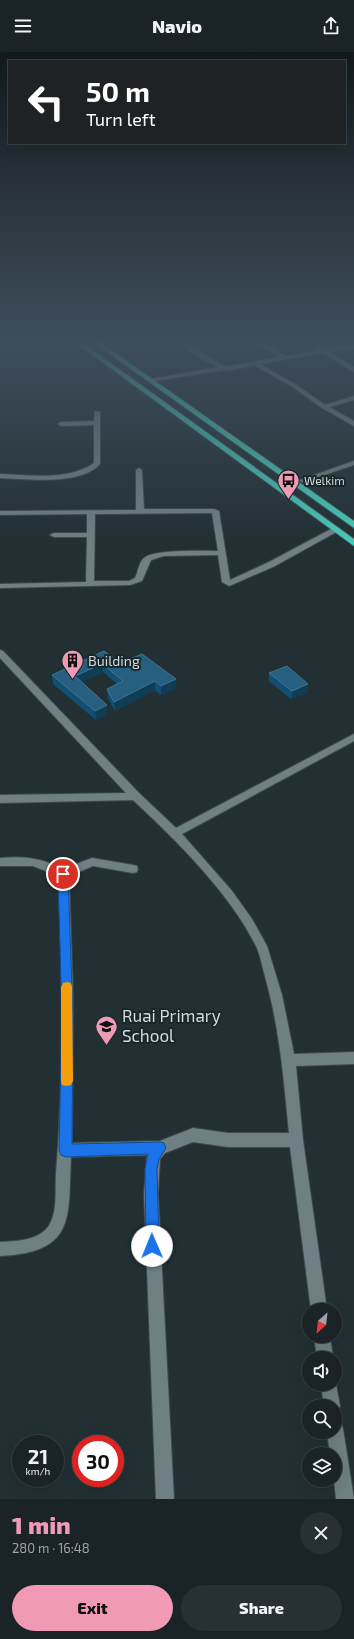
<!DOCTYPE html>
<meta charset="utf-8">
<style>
:root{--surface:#1a2427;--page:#273033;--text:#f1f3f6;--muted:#9fa4a7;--line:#384144;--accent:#f09ab5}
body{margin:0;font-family:"Exo 2",sans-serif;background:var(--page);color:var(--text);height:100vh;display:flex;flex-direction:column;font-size:15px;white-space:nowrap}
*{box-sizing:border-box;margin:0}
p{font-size:13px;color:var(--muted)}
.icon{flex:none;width:22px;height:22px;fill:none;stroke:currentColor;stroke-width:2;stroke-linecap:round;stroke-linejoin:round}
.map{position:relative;height:1447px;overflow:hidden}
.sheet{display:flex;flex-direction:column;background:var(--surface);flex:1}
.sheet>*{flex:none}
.guide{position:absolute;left:8px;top:8px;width:338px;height:84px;border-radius:0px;box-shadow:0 4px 16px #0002,0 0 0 1px var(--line);background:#202124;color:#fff;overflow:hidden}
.needle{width:26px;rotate:207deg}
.buttons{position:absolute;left:302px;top:1251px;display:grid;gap:8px}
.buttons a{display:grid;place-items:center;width:40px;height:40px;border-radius:50%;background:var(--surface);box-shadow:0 4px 16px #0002,0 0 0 1px var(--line);font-size:20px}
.speed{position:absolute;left:12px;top:1383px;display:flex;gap:8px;font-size:20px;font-weight:700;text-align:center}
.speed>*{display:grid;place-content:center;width:52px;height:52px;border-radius:50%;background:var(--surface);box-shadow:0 4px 16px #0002,0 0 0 1px var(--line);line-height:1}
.speed small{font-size:10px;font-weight:400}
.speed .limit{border:6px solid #d22;background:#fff;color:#111}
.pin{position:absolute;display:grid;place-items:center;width:34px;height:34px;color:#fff;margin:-17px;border:2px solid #fff;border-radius:50%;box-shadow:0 1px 4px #0007}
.me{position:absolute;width:44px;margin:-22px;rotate:359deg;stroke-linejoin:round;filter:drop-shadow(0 0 3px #0008)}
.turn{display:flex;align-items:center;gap:14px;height:84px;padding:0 12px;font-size:18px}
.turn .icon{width:52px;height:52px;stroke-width:2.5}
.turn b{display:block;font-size:28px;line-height:34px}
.round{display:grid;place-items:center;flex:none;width:42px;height:42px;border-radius:21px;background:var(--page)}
.head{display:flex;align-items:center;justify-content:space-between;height:68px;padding:0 12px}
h1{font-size:24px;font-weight:800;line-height:30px;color:var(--accent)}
.primary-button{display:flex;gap:8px;margin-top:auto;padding:8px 12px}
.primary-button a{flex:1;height:46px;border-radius:24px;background:var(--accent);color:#111;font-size:16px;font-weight:800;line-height:46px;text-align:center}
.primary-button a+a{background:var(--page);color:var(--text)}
header{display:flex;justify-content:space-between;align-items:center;height:52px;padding:0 12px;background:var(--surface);font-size:18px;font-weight:800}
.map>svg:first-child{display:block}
</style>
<header><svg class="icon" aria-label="menu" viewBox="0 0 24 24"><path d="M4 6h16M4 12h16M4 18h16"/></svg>Navio<svg class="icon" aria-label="share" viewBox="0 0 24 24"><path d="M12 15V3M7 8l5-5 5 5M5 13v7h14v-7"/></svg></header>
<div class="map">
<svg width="354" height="1447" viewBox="0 0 354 1447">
<rect width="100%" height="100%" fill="#223034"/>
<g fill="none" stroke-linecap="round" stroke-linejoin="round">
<defs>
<g id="minor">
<path d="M176 288C191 288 208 309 225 314 231 315 270 306 280 305L253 288H260L286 304 314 299 328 288H334L323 297 354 293V297L329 300 354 315V320L323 301 260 312 295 332 325 353 354 344V348L329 355 354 369V374L322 356 291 334 254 313 227 319 224 318 149 330 148 329 151 327 219 315 200 306Z"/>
<path d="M95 359 100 360V412C80 434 27 427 0 426V422C29 423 69 429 94 411V373L61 374 58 372 61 370 94 369Z"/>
<polygon points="354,409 354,413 303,430 297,429"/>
<path d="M139 416 142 418 144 457H214L219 459 230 528 269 510 333 476H339L340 478 275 514 229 534 222 530 218 503 164 504 151 508 142 529 130 533 0 536V532L86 530 87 485H54L50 483 54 481H87V462L0 463V459L136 458V418ZM95 462 212 461 218 499C202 499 155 497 144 506 139 510 138 520 135 526L129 529H94Z"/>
<path d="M0 598 3 599 139 741 176 776 354 682V689L182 782 232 839 252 867 267 894 282 943 294 1002 354 1000V1012L296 1014 303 1088 327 1258H311L290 1095H228L193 1090 165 1101 160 1107 158 1142 174 1447H156L144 1142 147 1103 71 1105C68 1167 76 1200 0 1204V1190C16 1189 37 1189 48 1175 58 1161 55 1138 56 1122 64 1023 63 923 58 824L33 814H0V806C24 804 42 806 63 817L92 806 133 813 137 814 138 817 137 820 133 821 93 814 69 824 73 945 72 1091 160 1089 193 1076 228 1081H289C284 1030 280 979 266 928 263 918 261 906 257 896 231 842 176 788 133 748L0 751V743L126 741 0 606Z"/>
<polygon points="314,1284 330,1284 333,1306 317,1306"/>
<polygon points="335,1327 340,1354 338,1360 335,1361 335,1354 324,1354 321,1332 335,1332"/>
<polygon points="335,1369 341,1371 343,1377 354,1447 336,1447 334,1428 335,1428 335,1402 330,1402 327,1380 335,1380"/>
</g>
<g id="highway">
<polygon points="72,288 79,288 354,487 354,494"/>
<polygon points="90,288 97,288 354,469 354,476"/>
</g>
</defs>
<!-- minor casing -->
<use href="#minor" stroke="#3e4b4d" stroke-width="2"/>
<!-- highway casing -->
<use href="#highway" stroke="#3e4b4d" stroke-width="2"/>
<!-- minor -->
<use href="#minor" fill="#6f8084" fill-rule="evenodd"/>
<!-- highway -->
<use href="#highway" fill="#47c9b9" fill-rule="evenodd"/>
</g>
<!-- wall -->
<g fill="#115074">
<polygon points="104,599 121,611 176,627 176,636 161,643 155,638 115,659 108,646 107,637 117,632 103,620 81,630 107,662 96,668 53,632 52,623"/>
<polygon points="269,621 308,632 307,641 291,647 269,629"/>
</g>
<!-- shaded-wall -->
<g fill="#0f3d56">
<polygon points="102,612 103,620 76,633 75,624"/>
<polygon points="176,627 176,636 161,643 161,634"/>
<polygon points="155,629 155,638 115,659 114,650"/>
<polygon points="308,632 307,641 291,647 292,639"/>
<polygon points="107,653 107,662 96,668 95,659"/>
</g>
<!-- building -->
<g fill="#265f7f" stroke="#41738e">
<polygon points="104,599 121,611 142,602 176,627 161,634 155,629 114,650 107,637 123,629 102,612 75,624 107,653 95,659 52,623"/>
<polygon points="287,614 308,632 292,639 269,621"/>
</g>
<!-- sky -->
<linearGradient id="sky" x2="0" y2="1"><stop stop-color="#131a1d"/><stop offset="0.59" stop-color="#3e4e5c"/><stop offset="1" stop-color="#3e4e5c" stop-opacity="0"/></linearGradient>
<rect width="354" height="491" fill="url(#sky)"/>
<!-- route -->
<polygon fill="#1a73e8" stroke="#114b97" points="63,818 68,822 73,967 72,1092 160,1090 164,1091 166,1096 159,1107 157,1117 159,1194 157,1198 152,1200 147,1198 146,1194 145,1117 148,1102 66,1105 61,1103 59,1098 62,967 58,822"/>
<!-- slow -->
<polygon fill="#f59e0b" points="67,930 71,931 72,935 73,1029 71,1033 67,1034 62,1033 61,1029 61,935 63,931"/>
<!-- icons -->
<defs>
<symbol id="bus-pin" viewBox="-11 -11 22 30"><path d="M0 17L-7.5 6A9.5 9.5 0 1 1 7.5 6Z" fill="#f09ab5" stroke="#18272a"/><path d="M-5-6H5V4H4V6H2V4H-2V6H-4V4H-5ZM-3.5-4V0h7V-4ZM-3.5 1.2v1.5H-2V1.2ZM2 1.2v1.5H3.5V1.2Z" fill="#111"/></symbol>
<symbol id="building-pin" viewBox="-11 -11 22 30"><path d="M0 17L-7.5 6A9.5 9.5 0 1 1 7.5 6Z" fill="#f09ab5" stroke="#18272a"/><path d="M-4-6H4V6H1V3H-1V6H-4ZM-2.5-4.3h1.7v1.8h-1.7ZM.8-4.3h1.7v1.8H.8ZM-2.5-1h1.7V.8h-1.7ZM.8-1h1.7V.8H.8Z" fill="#111"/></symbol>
<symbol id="school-pin" viewBox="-11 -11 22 30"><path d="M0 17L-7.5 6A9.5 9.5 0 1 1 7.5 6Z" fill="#f09ab5" stroke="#18272a"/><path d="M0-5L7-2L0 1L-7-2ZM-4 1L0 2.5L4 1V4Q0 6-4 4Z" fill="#111"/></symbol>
</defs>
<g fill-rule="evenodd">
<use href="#bus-pin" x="276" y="416" width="25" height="34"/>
<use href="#building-pin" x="60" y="596" width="25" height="34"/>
<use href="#school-pin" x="94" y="962" width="25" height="34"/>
</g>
<g text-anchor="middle" stroke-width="4" stroke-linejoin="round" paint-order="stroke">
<!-- far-poi labels -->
<g font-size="12" fill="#d2dbdd" stroke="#18272a" text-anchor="start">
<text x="304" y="433">Welkim</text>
</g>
<!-- poi labels -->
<g font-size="14" fill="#d2dbdd" stroke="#18272a" text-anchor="start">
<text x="88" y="614">Building</text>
</g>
<!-- near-poi labels -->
<g font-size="17" fill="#d2dbdd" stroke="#18272a" text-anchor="start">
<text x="122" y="970">Ruai Primary<tspan x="122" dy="20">School</tspan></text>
</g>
</g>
</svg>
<div class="buttons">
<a><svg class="needle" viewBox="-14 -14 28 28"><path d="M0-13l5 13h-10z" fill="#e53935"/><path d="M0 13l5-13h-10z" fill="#9fa4a7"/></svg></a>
<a><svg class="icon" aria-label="sound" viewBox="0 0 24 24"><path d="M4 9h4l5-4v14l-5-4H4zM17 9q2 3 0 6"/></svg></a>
<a><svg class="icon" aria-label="search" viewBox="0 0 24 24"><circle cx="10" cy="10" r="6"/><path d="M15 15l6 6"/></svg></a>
<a><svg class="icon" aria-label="layers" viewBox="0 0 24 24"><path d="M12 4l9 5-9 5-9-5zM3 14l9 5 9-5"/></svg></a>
</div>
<div class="speed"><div>21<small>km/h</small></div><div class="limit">30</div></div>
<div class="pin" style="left:63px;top:822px;background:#d93025"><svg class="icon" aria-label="arrive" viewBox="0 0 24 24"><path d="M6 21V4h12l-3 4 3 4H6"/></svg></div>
<svg class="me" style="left:152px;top:1194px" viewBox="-20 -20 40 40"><circle r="19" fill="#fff"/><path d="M0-13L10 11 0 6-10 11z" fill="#1a73e8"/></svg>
<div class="guide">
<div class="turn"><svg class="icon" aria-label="left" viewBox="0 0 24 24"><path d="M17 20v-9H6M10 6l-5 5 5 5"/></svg><div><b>50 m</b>Turn left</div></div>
</div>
</div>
<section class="sheet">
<div class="head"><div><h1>1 min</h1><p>280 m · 16:48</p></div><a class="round"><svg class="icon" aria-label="close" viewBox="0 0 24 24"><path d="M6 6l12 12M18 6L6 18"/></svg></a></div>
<div class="primary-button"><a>Exit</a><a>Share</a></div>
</section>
